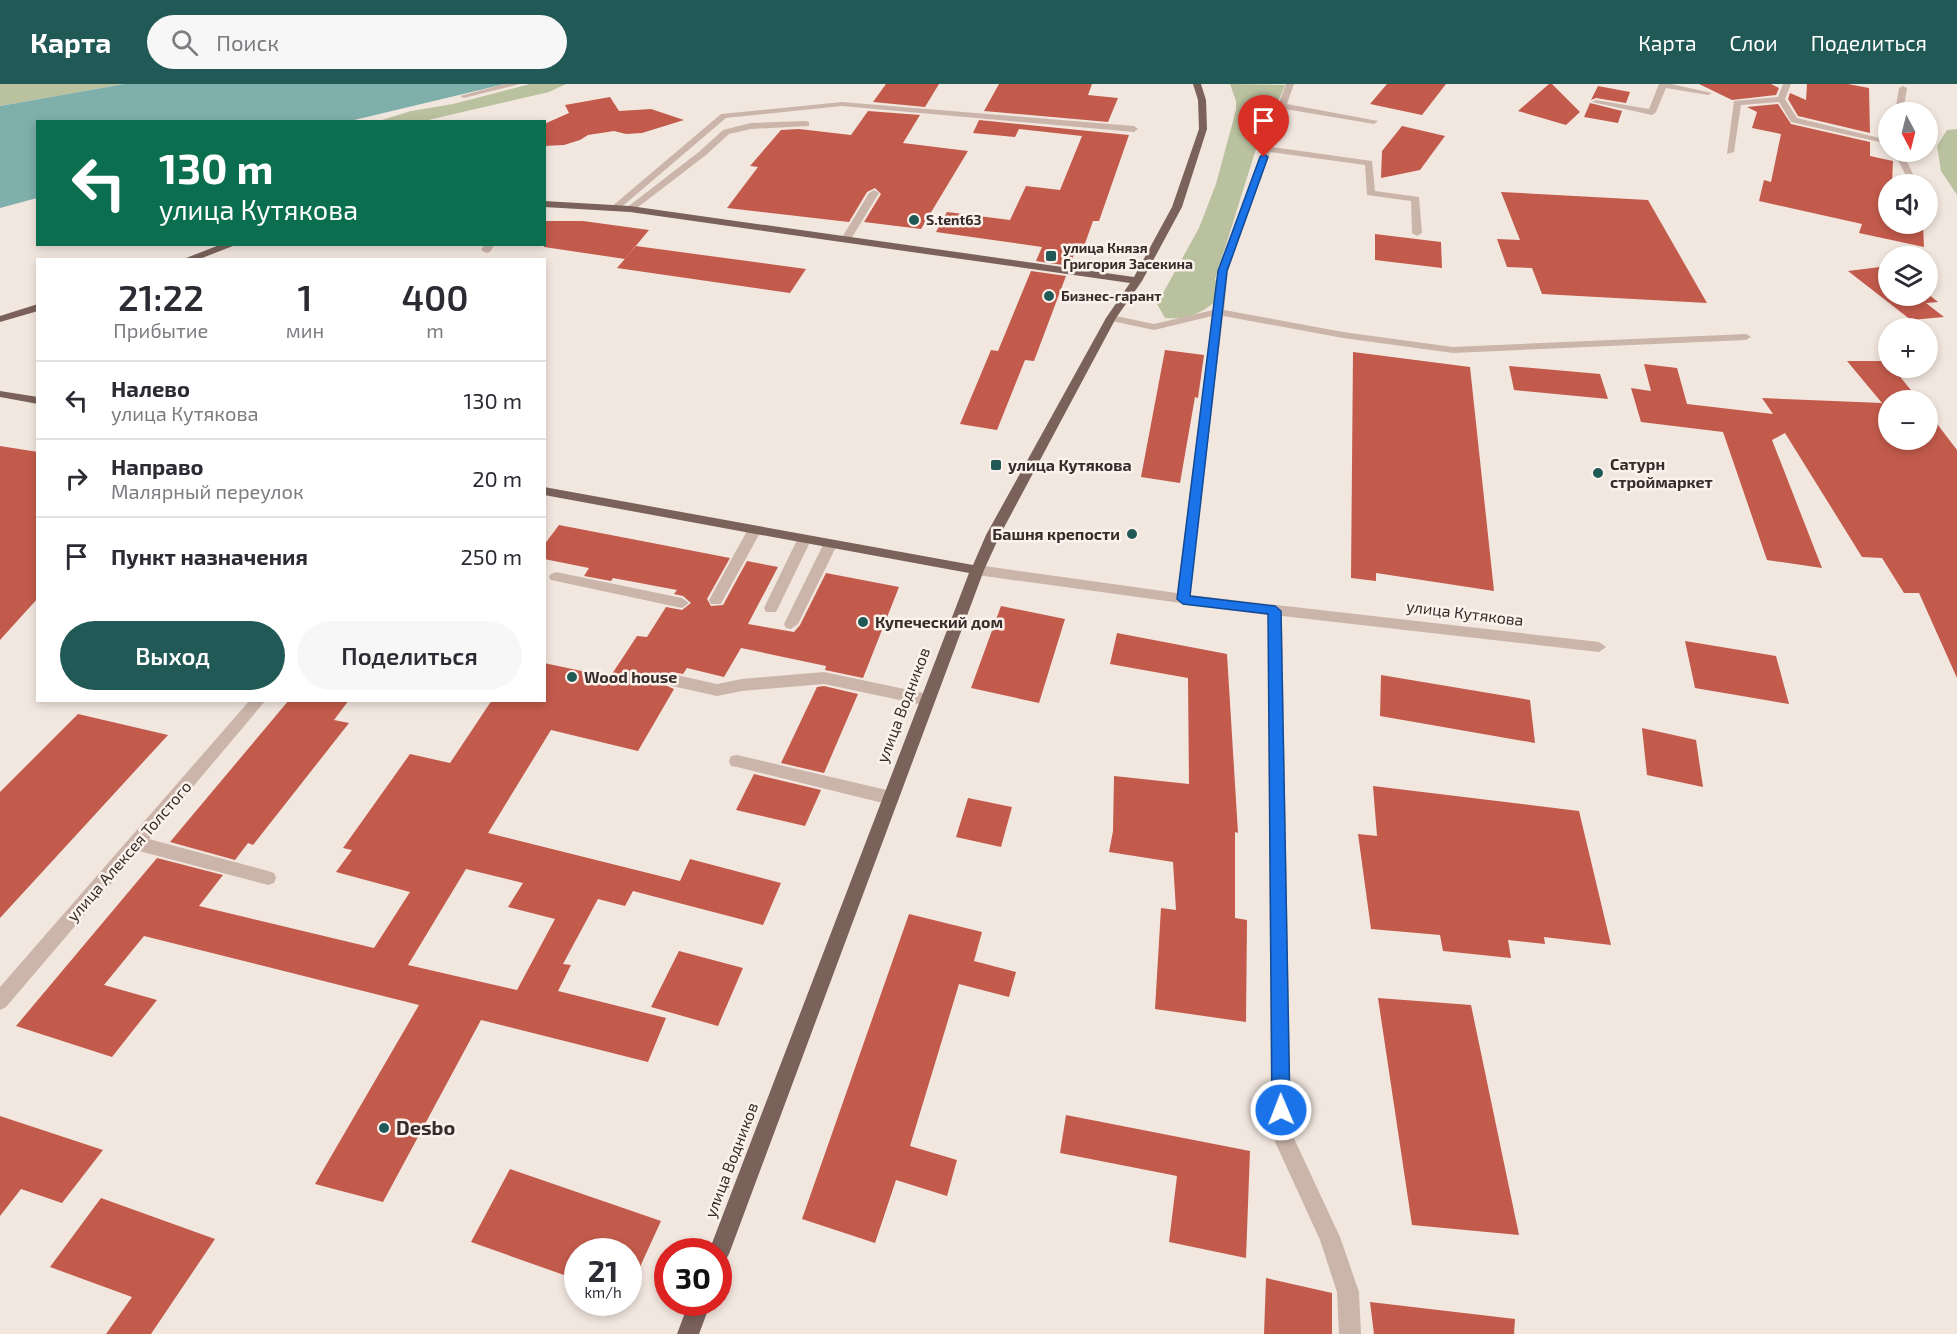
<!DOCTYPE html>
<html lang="ru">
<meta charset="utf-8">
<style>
:root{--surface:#fff;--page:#f7f7f7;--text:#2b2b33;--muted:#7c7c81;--line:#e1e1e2;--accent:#205956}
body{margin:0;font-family:"Exo 2",sans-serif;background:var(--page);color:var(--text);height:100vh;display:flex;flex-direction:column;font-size:22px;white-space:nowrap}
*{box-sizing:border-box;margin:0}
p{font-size:20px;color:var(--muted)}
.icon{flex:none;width:33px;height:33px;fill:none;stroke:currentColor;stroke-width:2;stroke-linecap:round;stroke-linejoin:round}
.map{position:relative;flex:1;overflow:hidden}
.sheet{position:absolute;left:36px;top:174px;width:510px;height:444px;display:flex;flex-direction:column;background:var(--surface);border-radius:0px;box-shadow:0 3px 9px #0003}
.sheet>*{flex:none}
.guide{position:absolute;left:36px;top:36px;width:510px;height:126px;border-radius:0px;box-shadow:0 3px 9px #0003;background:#0b6e4f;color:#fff;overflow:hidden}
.needle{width:39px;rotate:173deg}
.controls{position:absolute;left:1878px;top:18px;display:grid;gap:12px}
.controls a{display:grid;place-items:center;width:60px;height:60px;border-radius:50%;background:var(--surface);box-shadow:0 3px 9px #0003;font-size:30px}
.speed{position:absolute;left:564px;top:1154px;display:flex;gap:12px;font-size:30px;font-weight:700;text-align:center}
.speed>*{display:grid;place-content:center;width:78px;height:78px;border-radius:50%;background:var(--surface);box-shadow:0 3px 9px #0003;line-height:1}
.speed small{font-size:15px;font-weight:400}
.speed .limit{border:9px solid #d22;background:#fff;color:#111}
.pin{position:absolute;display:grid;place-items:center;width:51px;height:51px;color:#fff;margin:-62px -26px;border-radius:50% 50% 50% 0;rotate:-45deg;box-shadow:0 0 6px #0007}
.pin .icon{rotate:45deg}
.me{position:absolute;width:66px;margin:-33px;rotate:359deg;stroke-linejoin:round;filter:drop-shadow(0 0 4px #0008)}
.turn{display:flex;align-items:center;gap:21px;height:126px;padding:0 24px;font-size:27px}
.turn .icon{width:78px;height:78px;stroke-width:2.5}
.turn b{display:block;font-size:42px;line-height:51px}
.eta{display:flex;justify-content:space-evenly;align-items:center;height:102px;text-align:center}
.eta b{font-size:36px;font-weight:600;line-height:42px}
.primary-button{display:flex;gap:12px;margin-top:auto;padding:12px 24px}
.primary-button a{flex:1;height:69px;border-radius:36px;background:var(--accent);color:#fff;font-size:24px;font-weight:600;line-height:69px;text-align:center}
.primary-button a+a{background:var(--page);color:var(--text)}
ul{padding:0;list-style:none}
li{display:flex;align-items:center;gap:18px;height:78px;padding:0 24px;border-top:2px solid var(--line)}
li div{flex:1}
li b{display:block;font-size:22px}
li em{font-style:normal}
header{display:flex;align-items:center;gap:36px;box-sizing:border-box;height:84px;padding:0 30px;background:var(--accent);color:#fff}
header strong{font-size:28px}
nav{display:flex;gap:33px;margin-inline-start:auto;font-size:21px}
.search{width:420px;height:54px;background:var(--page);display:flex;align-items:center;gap:15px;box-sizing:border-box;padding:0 21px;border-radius:33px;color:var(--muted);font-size:22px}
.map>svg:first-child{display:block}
</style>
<header>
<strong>Карта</strong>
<div class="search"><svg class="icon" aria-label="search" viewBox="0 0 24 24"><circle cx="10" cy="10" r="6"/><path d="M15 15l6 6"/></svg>Поиск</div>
<nav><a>Карта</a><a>Слои</a><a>Поделиться</a></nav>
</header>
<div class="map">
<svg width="1957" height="1250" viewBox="0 0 1957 1250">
<rect width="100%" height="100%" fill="#f2e7df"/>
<!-- green -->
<g fill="#bac19f">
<polygon points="0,0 124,0 0,22"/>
<polygon points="530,0 566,0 549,8 424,37 379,37 411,27 453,20"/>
<path d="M1230 0 1285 1C1278 21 1265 39 1258 59 1243 105 1230 150 1215 195L1222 212C1204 228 1190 236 1165 234L1157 220 1199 144 1216 100 1236 26V17Z"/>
<polygon points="1957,45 1957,111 1941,87 1937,62 1947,46"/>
</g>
<!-- water -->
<polygon fill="#7eafab" points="124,0 505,0 350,37 38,38 37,114 0,124 0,22"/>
<!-- building -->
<g fill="#c35b4c" fill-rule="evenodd">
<polygon points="886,0 939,0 925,23 873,18"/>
<polygon points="999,0 1092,0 1088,11 1118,14 1108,38 984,27"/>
<polygon points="1387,0 1446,0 1422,31 1370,20"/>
<polygon points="1549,0 1552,0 1580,28 1566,41 1518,27"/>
<polygon points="1699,0 1771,0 1779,4 1776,11 1732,16"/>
<polygon points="1807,0 1848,0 1869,4 1870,49 1798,32 1788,15 1790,9 1806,16"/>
<polygon points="1598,2 1630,8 1626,19 1596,14 1591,16"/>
<polygon points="610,13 619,27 651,25 684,36 642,49 626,50 614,47 588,51 580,56 564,61 544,62 544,40 569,29 565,21"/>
<polygon points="1590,19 1622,27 1618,39 1584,33"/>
<polygon points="1778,20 1791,40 1870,58 1870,72 1893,77 1892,100 1888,100 1888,140 1923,140 1924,163 1859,149 1862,140 1759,117 1764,96 1771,98 1781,50 1752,44 1757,28 1747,23"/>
<polygon points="868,27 920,31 903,59 968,67 921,145 864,138 881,110 875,104 867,108 849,138 727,124 758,83 750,82 781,46 799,45 851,51"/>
<polygon points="979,36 1129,51 1099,137 1093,137 1082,168 1075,167 1070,182 1036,177 1042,163 936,148 947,128 1010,136 1026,102 1060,106 1082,52 1019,45 1015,53 973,49"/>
<polygon points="1402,42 1445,52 1420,86 1381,94 1382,67"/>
<polygon points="1501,108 1648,116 1707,219 1542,210 1532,184 1507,183 1497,155 1520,156"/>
<polygon points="544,137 583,137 649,146 625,175 544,163"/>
<polygon points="1375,150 1441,158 1442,184 1375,176"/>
<polygon points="636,162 806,185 790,209 617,184"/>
<polygon points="1888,182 1888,212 1928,210 1938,218 1926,219 1944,233 1911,236 1848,187"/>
<polygon points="1031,187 1066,192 1034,277 1025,276 997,346 960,340 991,266 998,267"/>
<polygon points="1165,266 1204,271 1198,314 1195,313 1180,399 1141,393"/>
<polygon points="1353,268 1470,283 1494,507 1376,489 1376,497 1351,494"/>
<polygon points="1847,277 1888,277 1888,284 1893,284 1919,316 1888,316 1888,356 1928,356 1928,328 1957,366 1957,594 1919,509 1904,509 1882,474 1862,473 1785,349 1772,356 1822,484 1767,476 1723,348 1641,338 1631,304 1651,307 1644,280 1677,284 1687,320 1773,330 1762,314 1882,319"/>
<polygon points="1509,282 1600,290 1608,315 1514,306"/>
<polygon points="0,362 38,368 38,514 0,556"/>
<path d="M559 441 730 474 707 515 711 522 723 521 747 477 778 483 748 540 794 548 800 541 826 489 899 503 863 594 825 586 826 582 741 564 724 593 687 584 683 590 672 588 666 590 663 595 665 601 674 605 638 667 551 646 488 749 680 797 690 775 781 799 763 841 633 807 625 822 598 815 563 880 571 881 558 907 666 934 648 978 481 936 383 1118 315 1100 419 921 144 852 104 901 157 916 112 973 16 942 157 774 223 791 199 822 374 864 410 808 336 788 352 766 343 764 410 670 450 679 492 616H544V579L610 593 637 552 647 553 666 523 682 526 691 519 683 512 674 510 677 506 613 494 611 497 584 492 589 484 544 475V461ZM466 785 523 799 508 823 555 835 517 906 408 881Z"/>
<polygon points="1001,522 1065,535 1039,619 971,604"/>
<polygon points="1117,549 1227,570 1238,749 1235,748 1235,834 1247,836 1246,938 1155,925 1161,824 1176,826 1173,778 1109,768 1113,747 1114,692 1189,700 1188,594 1110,580"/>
<polygon points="1685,557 1776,572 1789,620 1695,604"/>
<polygon points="1381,591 1530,616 1535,659 1380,632"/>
<polygon points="824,602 858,610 824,689 781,679 817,603"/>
<polygon points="289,616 349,616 334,636 349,639 253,761 248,759 235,776 170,758"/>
<polygon points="78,630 168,651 0,834 0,708"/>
<polygon points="1642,644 1696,656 1703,703 1647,691"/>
<polygon points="754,690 821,706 805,742 736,726"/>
<polygon points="1373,702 1579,727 1611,861 1544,853 1545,860 1508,856 1511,874 1443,867 1440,851 1371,845 1358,750 1377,752"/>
<polygon points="968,714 1012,723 1001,763 956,753"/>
<polygon points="909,830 982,848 974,877 1016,888 1009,913 959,900 910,1062 957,1076 947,1112 896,1096 875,1159 802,1135"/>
<polygon points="679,867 743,884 718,942 651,923"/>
<polygon points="1378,914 1471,921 1519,1151 1412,1141"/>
<polygon points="1066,1031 1250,1067 1246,1174 1169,1158 1177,1092 1060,1069"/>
<polygon points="0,1032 103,1066 62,1119 21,1105 0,1132"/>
<polygon points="510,1085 661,1137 628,1209 628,1167 578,1167 578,1196 471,1158"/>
<polygon points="101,1114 215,1155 151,1250 106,1250 132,1213 50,1183"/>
<polygon points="1266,1194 1332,1209 1332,1250 1264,1250"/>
<polygon points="1370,1218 1515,1235 1514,1250 1374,1250"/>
</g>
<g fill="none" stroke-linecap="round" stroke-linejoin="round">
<!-- minor -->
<g fill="#cbb5ab" fill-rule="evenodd">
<polygon points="505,0 520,0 464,14 460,12"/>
<polygon points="1286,0 1294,0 1287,20 1378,37 1374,40 1285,25 1272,63 1372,77 1375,107 1419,113 1422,149 1417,152 1412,149 1411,117 1367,111 1365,81 1270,68 1228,187 1224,226 1343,248 1453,263 1746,250 1751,253 1746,256 1453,269 1343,254 1223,232 1190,511 1599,558 1606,563 1599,568 1282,532 1291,1048 1340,1153 1359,1208 1361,1250 1339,1250 1337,1208 1320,1156 1271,1049 1268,531 977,491 970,486 977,481 1177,509 1212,232 1154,246 1107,236 1106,234 1111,231 1154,240 1213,226 1218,187"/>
<polygon points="1659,0 1671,0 1712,9 1708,11 1666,4 1656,28 1652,31 1592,18 1596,16 1649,25"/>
<polygon points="1783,0 1791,0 1785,15 1797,34 1888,56 1888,60 1791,38 1779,18 1741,21 1734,68 1727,70 1734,17 1778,13"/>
<polygon points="1903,2 1907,4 1903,28 1895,28 1899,4"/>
<polygon points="842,18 1134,42 1138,45 1134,48 842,22 726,34 618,126 610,124 721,30"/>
<polygon points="806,37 809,38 809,42 751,45 729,50 706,71 633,127 625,125 700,67 723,46 751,39"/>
<polygon points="1894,68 1902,68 1918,100 1910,100"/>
<polygon points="874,106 879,109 851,155 843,157 841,155 869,109"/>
<polygon points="485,160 495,160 490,168 486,169 481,166"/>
<polygon points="754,443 761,447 723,516 721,520 711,520 709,516 747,447"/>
<polygon points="804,451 811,456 778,524 776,528 766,528 764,524 797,456"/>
<polygon points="830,456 837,461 798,540 791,545 786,544 784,540 823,461"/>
<polygon points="556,488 682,514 689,519 682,524 551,496 549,493 551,490"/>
<polygon points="824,588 928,610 933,612 935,616 933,620 928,622 824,600 742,607 717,612 672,602 667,600 665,596 667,592 672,590 717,600 742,595"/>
<polygon points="250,616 266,616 149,755 268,787 274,789 276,794 274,799 268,801 139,767 6,923 0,926 0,903"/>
<polygon points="737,671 891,707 897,709 899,714 897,719 891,721 737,683 731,682 729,677 731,672"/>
</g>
<!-- major -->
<g fill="#7a625b" fill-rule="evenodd">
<polygon points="1193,0 1201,0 1206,16 1207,45 1182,123 1142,197 1116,234 1000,451 984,486 729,1170 725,1177 718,1180 718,1167 709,1167 969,489 544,411 544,403 973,481 986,451 1106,234 1130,199 630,128 544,123 544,117 630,122 1134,193 1172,123 1199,45 1198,16"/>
<polygon points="222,160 238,160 197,176 181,176"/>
<polygon points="38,220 38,227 0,238 0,232"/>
<polygon points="0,307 38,313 38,320 0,313"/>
<polygon points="689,1218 711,1218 699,1250 677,1250"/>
</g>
</g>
<!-- route -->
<polygon fill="#1a73e8" stroke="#114b97" stroke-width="1.5" points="1264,70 1268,73 1227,187 1190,512 1275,522 1281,527 1290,1026 1287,1033 1281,1035 1275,1033 1272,1026 1268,530 1183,520 1177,515 1218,187 1260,73"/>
<!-- markers -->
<g fill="#205956" stroke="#faf2eb" stroke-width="2">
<circle cx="914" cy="136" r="6"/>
<rect x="1045" y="166" width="12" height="12" rx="3"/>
<circle cx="1049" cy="212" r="6"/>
<rect x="990" y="375" width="12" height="12" rx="3"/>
<circle cx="1598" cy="389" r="6"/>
<circle cx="1132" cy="450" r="6"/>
<circle cx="863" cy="538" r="6"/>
<circle cx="572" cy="593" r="6"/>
<circle cx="384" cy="1044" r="6"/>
</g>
<g text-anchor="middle" stroke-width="5" stroke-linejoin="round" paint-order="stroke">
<!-- far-poi labels -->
<g font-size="14" font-weight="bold" fill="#382d2a" stroke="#faf2eb" text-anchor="start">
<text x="926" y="141">S.tent63</text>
<text x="1063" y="169">улица Князя<tspan x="1063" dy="16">Григория Засекина</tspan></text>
<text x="1061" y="217">Бизнес-гарант</text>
</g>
<!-- poi labels -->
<g font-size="16" font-weight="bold" fill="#382d2a" stroke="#faf2eb" text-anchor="start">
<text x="1610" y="386">Сатурн<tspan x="1610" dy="18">строймаркет</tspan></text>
<text x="1008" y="387">улица Кутякова</text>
<text x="1120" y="456" text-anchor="end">Башня крепости</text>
<text x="875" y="544">Купеческий дом</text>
<text x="584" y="599">Wood house</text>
</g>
<!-- street labels -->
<g font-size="16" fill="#382d2a" stroke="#faf2eb">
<text transform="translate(1465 529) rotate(7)" y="6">улица Кутякова</text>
<text transform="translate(903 621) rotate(-69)" y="6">улица Водников</text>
<text transform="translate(129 767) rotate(-49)" y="6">улица Алексея Толстого</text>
<text transform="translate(731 1076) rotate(-69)" y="6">улица Водников</text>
</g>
<!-- near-poi labels -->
<g font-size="20" font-weight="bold" fill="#382d2a" stroke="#faf2eb" text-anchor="start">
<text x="396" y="1051">Desbo</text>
</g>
</g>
</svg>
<div class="controls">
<a><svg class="needle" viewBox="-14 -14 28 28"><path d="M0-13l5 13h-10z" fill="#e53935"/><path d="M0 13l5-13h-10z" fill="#7c7c81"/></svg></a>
<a><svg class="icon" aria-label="sound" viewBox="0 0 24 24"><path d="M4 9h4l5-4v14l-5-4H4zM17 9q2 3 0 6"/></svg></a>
<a><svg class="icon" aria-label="layers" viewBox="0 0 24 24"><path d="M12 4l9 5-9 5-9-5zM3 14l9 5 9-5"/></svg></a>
<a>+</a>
<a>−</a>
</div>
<div class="speed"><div>21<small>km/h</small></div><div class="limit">30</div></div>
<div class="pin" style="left:1264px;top:73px;background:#d93025"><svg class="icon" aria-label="arrive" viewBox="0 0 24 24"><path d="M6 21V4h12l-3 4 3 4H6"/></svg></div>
<svg class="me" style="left:1281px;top:1026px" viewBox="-20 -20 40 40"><circle r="17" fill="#1a73e8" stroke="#fff" stroke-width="3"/><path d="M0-11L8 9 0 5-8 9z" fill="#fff"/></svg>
<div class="guide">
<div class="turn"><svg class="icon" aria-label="left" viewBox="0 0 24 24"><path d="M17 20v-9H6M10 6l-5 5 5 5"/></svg><div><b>130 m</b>улица Кутякова</div></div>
</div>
<section class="sheet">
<div class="eta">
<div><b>21:22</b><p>Прибытие</p></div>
<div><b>1</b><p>мин</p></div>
<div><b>400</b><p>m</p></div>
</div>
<ul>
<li><svg class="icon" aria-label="left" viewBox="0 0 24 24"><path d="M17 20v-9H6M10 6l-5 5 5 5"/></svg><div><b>Налево</b><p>улица Кутякова</p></div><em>130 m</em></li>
<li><svg class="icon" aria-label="right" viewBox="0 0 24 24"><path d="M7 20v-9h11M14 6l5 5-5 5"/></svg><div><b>Направо</b><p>Малярный переулок</p></div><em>20 m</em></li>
<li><svg class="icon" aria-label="arrive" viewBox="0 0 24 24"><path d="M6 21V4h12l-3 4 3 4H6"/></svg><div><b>Пункт назначения</b></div><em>250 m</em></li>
</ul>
<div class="primary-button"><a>Выход</a><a>Поделиться</a></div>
</section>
</div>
